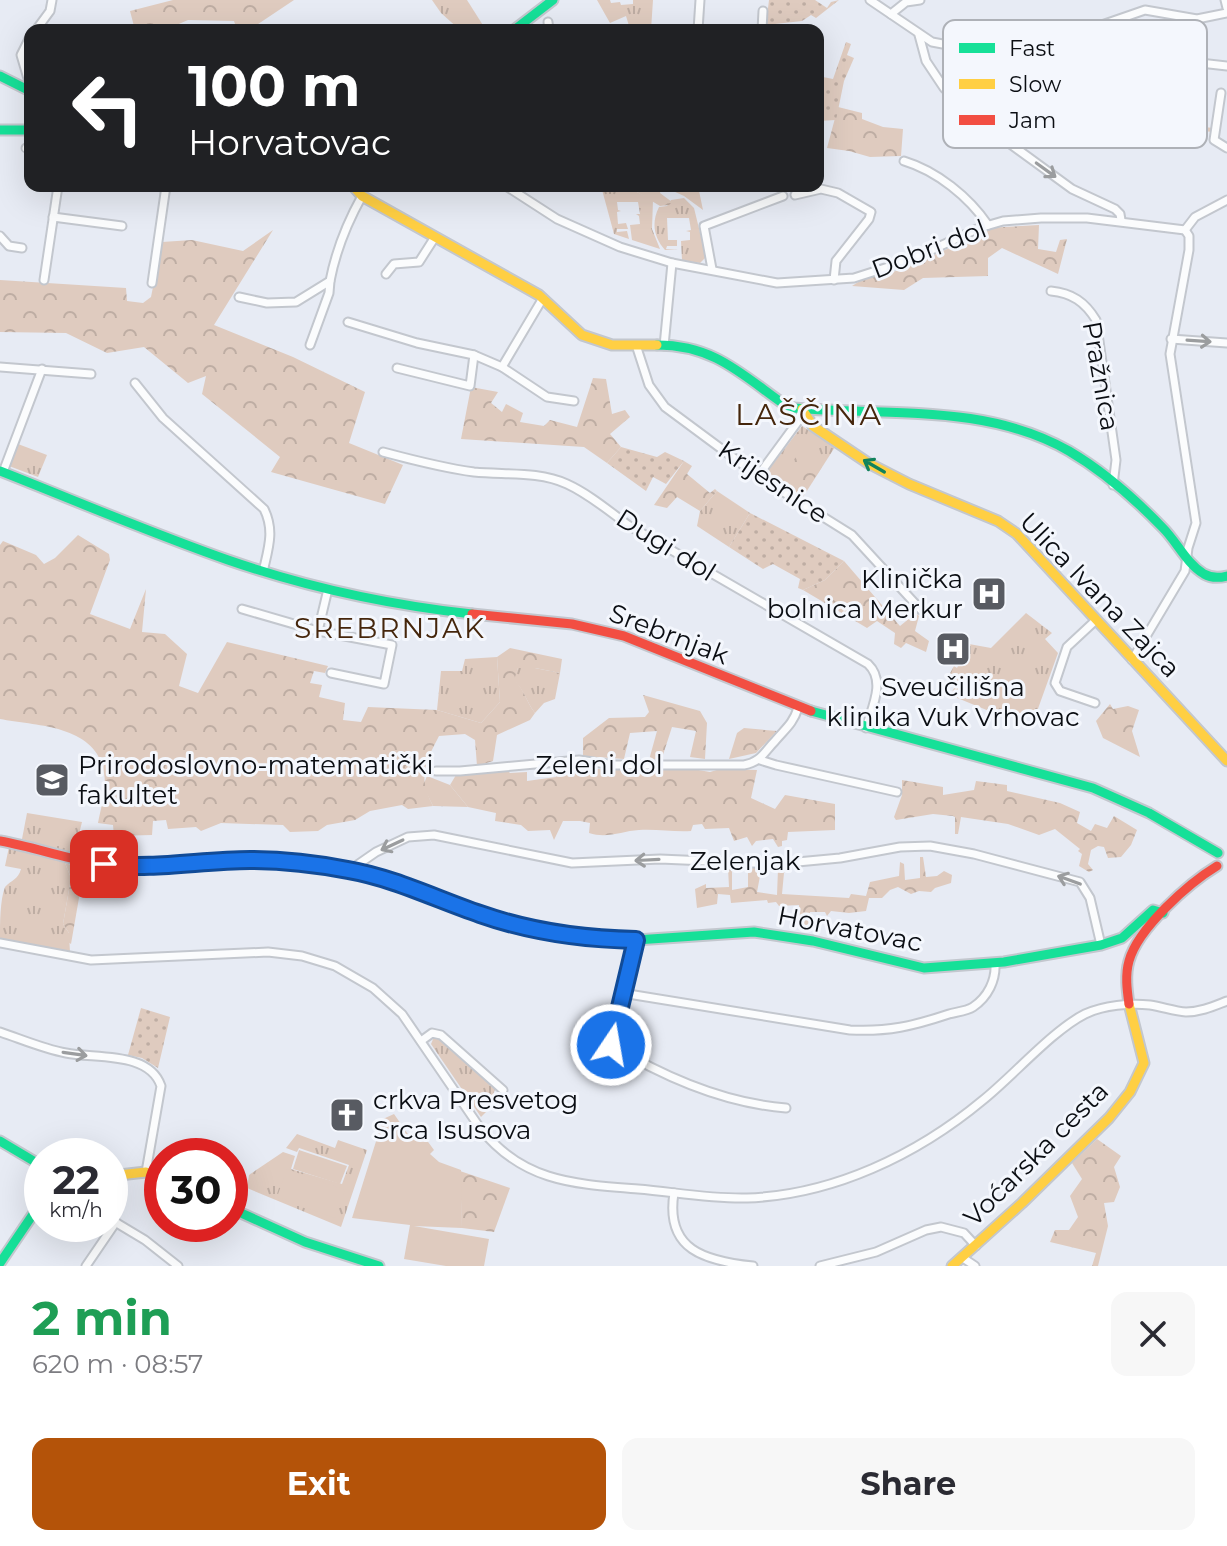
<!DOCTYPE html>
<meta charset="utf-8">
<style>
:root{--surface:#fff;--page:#f7f7f7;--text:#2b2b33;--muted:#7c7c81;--accent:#b45309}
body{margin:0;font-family:Montserrat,sans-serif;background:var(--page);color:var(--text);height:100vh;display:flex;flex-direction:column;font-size:30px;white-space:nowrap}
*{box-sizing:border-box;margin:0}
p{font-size:26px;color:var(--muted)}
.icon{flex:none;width:44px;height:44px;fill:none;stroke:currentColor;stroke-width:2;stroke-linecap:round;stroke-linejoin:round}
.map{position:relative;height:1266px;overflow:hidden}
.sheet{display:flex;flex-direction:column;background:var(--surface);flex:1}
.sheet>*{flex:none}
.guide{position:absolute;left:24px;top:24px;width:800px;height:168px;border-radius:16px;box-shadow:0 8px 32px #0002;background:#202124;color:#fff;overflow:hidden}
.speed{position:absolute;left:24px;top:1138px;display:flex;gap:16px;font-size:40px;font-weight:700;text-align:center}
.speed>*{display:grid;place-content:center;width:104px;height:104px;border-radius:50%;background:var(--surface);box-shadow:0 8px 32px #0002;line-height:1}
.speed small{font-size:20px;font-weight:400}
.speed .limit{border:12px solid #d22;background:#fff;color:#111}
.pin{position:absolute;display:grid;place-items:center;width:68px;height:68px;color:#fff;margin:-34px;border-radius:16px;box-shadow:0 4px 12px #0006}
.me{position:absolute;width:88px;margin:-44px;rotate:12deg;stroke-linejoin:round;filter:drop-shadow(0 0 6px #0008)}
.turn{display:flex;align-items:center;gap:28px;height:168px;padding:0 32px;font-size:36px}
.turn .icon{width:104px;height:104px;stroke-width:2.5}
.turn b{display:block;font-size:56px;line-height:68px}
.round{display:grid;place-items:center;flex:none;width:84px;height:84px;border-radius:16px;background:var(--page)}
.overview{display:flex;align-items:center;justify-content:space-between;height:136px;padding:0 32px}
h1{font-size:48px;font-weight:700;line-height:60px;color:#1e9e55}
.cta{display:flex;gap:16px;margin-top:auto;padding:16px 32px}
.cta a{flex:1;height:92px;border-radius:16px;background:var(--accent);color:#fff;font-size:32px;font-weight:700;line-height:92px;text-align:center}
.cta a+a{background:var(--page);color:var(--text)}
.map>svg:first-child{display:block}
</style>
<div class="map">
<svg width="1227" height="1266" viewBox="0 0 1227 1266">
<defs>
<pattern id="grass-tufts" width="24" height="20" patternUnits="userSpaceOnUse" patternTransform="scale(2)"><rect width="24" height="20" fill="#dfcbbf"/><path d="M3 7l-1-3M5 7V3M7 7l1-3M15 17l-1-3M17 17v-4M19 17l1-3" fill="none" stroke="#beada3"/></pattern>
<pattern id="forest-crowns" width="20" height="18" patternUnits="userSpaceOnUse" patternTransform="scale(2)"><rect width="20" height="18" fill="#dfcbbf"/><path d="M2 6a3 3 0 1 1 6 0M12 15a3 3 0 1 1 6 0" fill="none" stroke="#beada3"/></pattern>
<pattern id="garden-dots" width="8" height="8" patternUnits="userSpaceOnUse" patternTransform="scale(2)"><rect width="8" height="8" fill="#dfcbbf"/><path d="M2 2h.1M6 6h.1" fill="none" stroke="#beada3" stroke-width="1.8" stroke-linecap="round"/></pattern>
</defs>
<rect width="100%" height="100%" fill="#e7ebf4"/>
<!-- grass -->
<g fill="url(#grass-tufts)">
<polygon points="432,0 467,0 486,30 460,30 441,13"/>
<polygon points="597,0 610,0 611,3 620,2 621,5 633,4 633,0 653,0 651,30 628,30 630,29 626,16 610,23"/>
<polygon points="601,186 638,186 637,192 653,200 652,229 660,249 632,240 630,225 640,224 639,216 636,214 640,214 638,202 617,202 618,210 621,211 617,212 618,224 626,223 628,229 617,229 617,232 627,231 629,239 614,234"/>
<path d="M684 198 694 208 706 257 700 263 682 260 681 241 690 240V232L686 231 691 230 689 218H667L668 240H677V246H667L666 249H678L665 250C654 238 651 223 659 207L667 206 671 200Z"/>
<polygon points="802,426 835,447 803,497 766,473"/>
<polygon points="18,444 47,455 38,477 9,466"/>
<polygon points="717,491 750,513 729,547 697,526 700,511"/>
<polygon points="1026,613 1052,633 1045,639 1058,653 1035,717 1008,710 989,711 950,695 958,682 949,675 954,666 957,668 969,644 991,648"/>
<polygon points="497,657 500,702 481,723 437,710 441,671 462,671 465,659"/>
<path d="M518 668H535L560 673 555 699 544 703 535 713C526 702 525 690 513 680Z"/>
<polygon points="427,776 450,785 468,807 433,806 423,786"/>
<polygon points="27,813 82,822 75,850 68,853 22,839"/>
<path d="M9 847 38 853 65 863 71 878 63 924 69 933 70 953 0 938C0 923 0 900 5 887 11 880 18 880 21 869L5 866Z"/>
<polygon points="434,1037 438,1038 495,1089 493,1095 498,1100 481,1117 431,1044"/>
<polygon points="297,1134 335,1148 338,1140 367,1150 341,1227 247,1188 249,1175 283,1152 295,1156 291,1169 342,1184 349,1165 299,1148 297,1152 286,1148"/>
</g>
<!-- forest -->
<g fill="url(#forest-crowns)">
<polygon points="173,0 294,0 249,30 237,30 234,21 188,20 165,30 135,30 130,11"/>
<polygon points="838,107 862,113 862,119 883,127 903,129 901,156 870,157 849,151 827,148"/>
<polygon points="638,186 698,186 703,210 684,196 662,186 660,193 672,202 669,205 660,206 637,192"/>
<polygon points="1039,225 1038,249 1056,252 1060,240 1067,239 1058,274 1002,248 988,258 988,276 923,278 904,290 852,286 863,279 904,269 975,236 986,228"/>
<polygon points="273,230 214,325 293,357 365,392 349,443 403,465 385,504 271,472 280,457 202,394 206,376 188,383 144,347 107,353 66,333 0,332 0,280 126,288 127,301 143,303 151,297 162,242 192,240 243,251"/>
<polygon points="593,378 606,379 612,414 625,410 630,417 610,434 621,447 607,463 584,447 461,439 471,387 498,392 491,403 502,412 506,404 523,413 520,422 544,426 550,420 577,427"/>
<polygon points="799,452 822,467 803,495 781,480"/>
<polygon points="684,461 692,466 687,474 710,493 715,489 717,491 700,511 677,497 667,508 654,505"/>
<path d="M78 535 109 554 110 560 90 614 130 629 146 589 142 632 165 634 187 654 179 686 198 693 227 642 328 666 325 673 314 671 310 683 322 685 319 697 345 703 343 720 361 722 368 707 437 710 481 723 500 702 497 657 510 648 562 659 560 673 535 668H518L514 680C525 690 526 702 535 713L530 720 497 735 493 761 477 766 475 740 465 734 439 736C424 765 418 776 433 806L408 809 402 805 370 811 355 820 327 825 318 831 290 832 283 825 221 823 201 831 196 827 168 829 166 820 153 821 152 835 114 836 113 825 98 823C101 807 107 789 104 773 97 725 37 726 0 719V545L3 541 36 555 44 564 55 558Z"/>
<polygon points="844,561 900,626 916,613 919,616 915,631 929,641 926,652 906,643 901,648 894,644 895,633 877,621 867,628 803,590 825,580"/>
<polygon points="643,695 700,711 707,723 705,759 690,757 696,731 672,727 662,758 649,760 657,731 630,733 624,759 583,756 583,738 609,718 645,717 649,712"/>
<polygon points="1110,704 1113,709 1128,706 1139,710 1132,731 1140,757 1103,738 1096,721"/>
<polygon points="744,728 777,731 756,753 729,759 737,733"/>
<path d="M569 765 607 770 693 769 710 772 720 769 757 770 751 798 775 809 785 795 835 804V830L788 832 787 840 782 841V846L778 847 773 839 756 841 752 846 747 837 734 841 729 828 705 829 702 824 693 825 691 831C674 832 657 829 639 830 622 831 607 839 589 833L590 823 580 821H563L554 840 550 830 528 831 521 825 495 821 496 813 468 807 450 785 456 775 506 769 510 773 527 772V781L556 777 560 767Z"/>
<polygon points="902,780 943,787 943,795 974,790 976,781 1007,785 1007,791 1060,803 1080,812 1077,823 1091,831 1095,824 1107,828 1114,816 1137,830 1131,845 1121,857 1108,858 1104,847 1098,846 1091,850 1088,864 1093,870 1089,872 1079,866 1082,854 1078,851 1080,849 1055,829 1039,835 1008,824 961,817 958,834 955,834 955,817 953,816 933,814 896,820 894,817 902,795"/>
<polygon points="920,857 923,857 926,877 937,876 944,871 952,875 951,883 935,888 931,892 919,891 911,894 898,887 890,890 882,898 869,898 866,911 849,913 831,911 827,916 825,912 810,912 811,926 800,926 799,905 779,906 776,902 768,903 767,900 731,903 730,895 718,894 717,904 697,908 695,889 706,884 706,888 729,887 728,868 741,871 732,872 732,890 748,887 748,870 757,866 760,876 757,892 777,895 778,869 788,868 784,873 782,894 849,898 851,894 866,896 870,882 899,876 900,862 904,864 905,880 920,878"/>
<polygon points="65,863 84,869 71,944 68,942 69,933 63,924 71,878"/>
<polygon points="1097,1139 1121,1156 1114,1167 1120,1187 1114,1202 1104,1203 1108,1226 1098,1266 1092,1266 1096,1253 1050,1242 1055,1230 1069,1230 1078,1217 1070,1196 1082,1179 1072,1163"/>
<polygon points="460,1171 510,1188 494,1232 462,1228"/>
</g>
<!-- garden -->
<g fill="url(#garden-dots)">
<polygon points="769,0 815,0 827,8 831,2 839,0 816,18 811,15 802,21 766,25"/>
<polygon points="846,42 851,44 847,55 854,58 844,81 836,120 818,121 818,76 833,79"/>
<polygon points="1203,92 1200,119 1204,120 1203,127 1214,128 1213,132 1203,131 1199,144 1180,139 1150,125 1157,105"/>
<polygon points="621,447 657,457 665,452 684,461 666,484 653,477 646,491 607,463"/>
<polygon points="750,513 752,514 844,561 825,580 803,590 798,588 800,579 773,564 763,569 729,547"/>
<polygon points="141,1008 170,1017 158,1068 142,1058 128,1055"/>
</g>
<!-- pitch -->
<g fill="#dfcbbf">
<polygon points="394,1114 410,1137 420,1131 434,1150 430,1154 439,1162 461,1170 462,1228 414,1226 489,1239 484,1266 446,1266 404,1259 410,1225 352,1218 383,1119"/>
<polygon points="299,1150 347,1166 340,1184 293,1169"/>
<polygon points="287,1169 345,1190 335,1218 277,1197"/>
</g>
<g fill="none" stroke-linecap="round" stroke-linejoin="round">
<defs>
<g id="street">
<polyline points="870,0 932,42 980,51 1009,49 1093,28 1145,10 1197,19 1227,13"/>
<polyline points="1225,0 1227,8"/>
<polyline points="891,14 906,2 920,0"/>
<polyline points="548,22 549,30"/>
<path d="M1093 28 1097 92C1106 103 1116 100 1128 98"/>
<polyline points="36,30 50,11 52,0"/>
<polyline points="698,30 700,0"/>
<polyline points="762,30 763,11"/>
<polyline points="919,35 926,61 944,88 998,135 1072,189 1115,209 1120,214 1121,220"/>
<polyline points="1156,58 1227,66"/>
<polyline points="28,90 29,82 21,55 30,37"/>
<polyline points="1221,93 1214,140 1227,148"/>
<polyline points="26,148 30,149"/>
<path d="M904 161C937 171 969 197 988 225"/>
<polyline points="506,186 557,219 620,247 672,263 777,283 854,278 910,260 979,228 1003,221 1041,218 1087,218 1185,230"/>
<polyline points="795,195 821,189 838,193 871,212 869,219 836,261 834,280"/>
<polyline points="53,217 122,226"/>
<polyline points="1185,230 1195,217 1227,200"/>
<polyline points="0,236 9,246 22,248"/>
<polyline points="712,269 704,226 783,196"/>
<polyline points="386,274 394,264 419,262 435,237"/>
<polyline points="44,280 58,186"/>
<polyline points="152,283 166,186"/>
<path d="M1051 291C1072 293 1085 302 1096 320L1116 460 1113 485"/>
<path d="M239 297 267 303 296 302 330 281C336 250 347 223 362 196"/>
<polyline points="348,322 417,343 474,355 502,367 547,397 574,401"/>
<polyline points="1171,339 1227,343"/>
<polyline points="310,345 329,293 330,281"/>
<polyline points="664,346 672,263"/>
<polyline points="637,348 649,385 665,407 758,476 852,535 921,610"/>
<polyline points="0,367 91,374"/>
<polyline points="502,367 543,298"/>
<polyline points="397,368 470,386 474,355"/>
<path d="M135 383 163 418 264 509C275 531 268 549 263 572"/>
<path d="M383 452C413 460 443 468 474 472 505 475 539 471 567 484 589 494 609 511 628 525L868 664C886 681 872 707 866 728"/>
<polyline points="3,472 42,369"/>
<polyline points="758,476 799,420 802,409"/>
<polyline points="328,589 318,631 392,645 384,684 331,673"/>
<polyline points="242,609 318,631"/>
<polyline points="1132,660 1185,571 1188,548 1196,523 1170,354 1189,250 1189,236 1185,230"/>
<polyline points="1095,703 1060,691 1055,683 1067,647 1096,620"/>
<polyline points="760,760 776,765 897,792"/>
<path d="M436 771H460L579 760 614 765H744C761 762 764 752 775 741 785 729 793 724 798 708"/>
<polyline points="350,870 376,852 408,837 434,835 572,863 660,859 776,864 840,858 900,847 930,846 974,854 1080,882 1090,898 1101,945"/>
<path d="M636 940 611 1045C664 1077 723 1103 786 1108"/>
<path d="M0 943 91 960 268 952 302 956 335 966 373 988 402 1014 480 1128C523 1182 574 1184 638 1189 674 1192 710 1199 747 1198 833 1195 917 1155 983 1100 1013 1076 1053 1030 1085 1014 1104 1005 1130 1003 1150 1005 1163 1007 1174 1011 1186 1012 1201 1012 1214 1006 1227 1001"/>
<path d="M622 993 850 1030C888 1032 913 1026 949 1014 956 1012 967 1011 973 1007 988 997 996 980 995 964"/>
<path d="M0 1032C21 1039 44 1049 66 1053 95 1059 149 1051 161 1086L146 1172"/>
<polyline points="421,1041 432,1033 441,1035 503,1090"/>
<path d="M674 1193C665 1250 705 1261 753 1266"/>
<polyline points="110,1219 145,1240 178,1266"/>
<polyline points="963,1258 975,1266"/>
<polyline points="86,1266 116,1222"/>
<polyline points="820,1266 876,1252 926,1230 941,1227 964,1233 976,1246"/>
</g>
<g id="fast">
<polyline points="514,30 553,0"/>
<polyline points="0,76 30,91"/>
<polyline points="0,130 30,130"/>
<path d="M657 345C714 345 741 374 785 405L794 408C886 416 985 403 1069 451 1103 471 1136 500 1163 528 1177 542 1186 563 1204 574 1211 578 1219 578 1227 576"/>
<path d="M0 471C76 501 151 533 228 560 306 587 390 605 472 614"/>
<polyline points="811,711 1093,788 1149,813 1218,853"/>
<polyline points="487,915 563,935 636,940 754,932 813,941 924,968 1004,962 1101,945 1122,938 1153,910 1163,913"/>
<polyline points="0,1141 42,1166"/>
<polyline points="230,1208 305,1242 379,1266"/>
<polyline points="0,1263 42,1201"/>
</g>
<g id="slow">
<polyline points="353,186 362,196 539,295 582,335 612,345 657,345"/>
<polyline points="802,409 813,426 868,463 909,484 998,521 1017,534 1227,761"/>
<polyline points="110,1176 146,1172 162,1176"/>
<polyline points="952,1266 1022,1203 1109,1118 1130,1092 1144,1063 1129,1004"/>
</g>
<g id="jam">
<polyline points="472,614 572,624 624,636 811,711"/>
<path d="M0 841C44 849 86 866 131 867 171 868 212 859 252 860 339 862 407 885 487 915"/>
<path d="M1129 1004C1127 990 1125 975 1129 961 1138 928 1189 883 1217 866"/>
</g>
</defs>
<!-- street casing -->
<use href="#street" stroke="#c3c7ce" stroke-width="11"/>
<!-- fast casing -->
<use href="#fast" stroke="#c3c7ce" stroke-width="13"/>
<!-- slow casing -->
<use href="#slow" stroke="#c3c7ce" stroke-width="13"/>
<!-- jam casing -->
<use href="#jam" stroke="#c3c7ce" stroke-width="13"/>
<!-- street -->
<use href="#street" stroke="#fbfcfd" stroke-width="7"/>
<!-- fast -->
<use href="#fast" stroke="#16e098" stroke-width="9"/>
<!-- slow -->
<use href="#slow" stroke="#ffcf43" stroke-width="9"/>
<!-- jam -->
<use href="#jam" stroke="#f24e42" stroke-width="9"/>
</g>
<!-- one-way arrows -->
<defs><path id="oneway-shaft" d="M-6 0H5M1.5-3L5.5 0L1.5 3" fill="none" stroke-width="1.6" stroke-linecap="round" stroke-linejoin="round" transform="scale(2)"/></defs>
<g stroke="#9b9d9f">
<use href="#oneway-shaft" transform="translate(1046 170) rotate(36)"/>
<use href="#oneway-shaft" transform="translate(1199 341) rotate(4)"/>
<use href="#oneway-shaft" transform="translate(392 845) rotate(155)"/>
<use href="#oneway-shaft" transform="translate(647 860) rotate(177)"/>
<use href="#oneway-shaft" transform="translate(1069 880) rotate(-160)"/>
<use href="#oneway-shaft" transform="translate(75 1054) rotate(8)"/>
</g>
<use stroke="#11825c" href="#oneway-shaft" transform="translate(874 466) rotate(-150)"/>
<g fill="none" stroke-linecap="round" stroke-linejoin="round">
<defs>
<path id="route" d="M104 864C153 870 202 860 250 860 282 860 317 864 348 870 394 878 436 899 480 914 531 932 582 939 636 940L611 1045"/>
</defs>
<!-- route casing -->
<use href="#route" stroke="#114b97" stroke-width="20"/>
<!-- route -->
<use href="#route" stroke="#1a73e8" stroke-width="14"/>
</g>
<!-- icons -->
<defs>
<symbol id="hospital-square" viewBox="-11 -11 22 22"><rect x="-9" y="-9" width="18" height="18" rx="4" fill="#585b62" stroke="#f4f7fd"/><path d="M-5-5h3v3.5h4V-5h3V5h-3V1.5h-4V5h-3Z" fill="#fff"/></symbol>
<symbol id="university-square" viewBox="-11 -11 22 22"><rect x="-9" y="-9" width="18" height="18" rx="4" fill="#585b62" stroke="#f4f7fd"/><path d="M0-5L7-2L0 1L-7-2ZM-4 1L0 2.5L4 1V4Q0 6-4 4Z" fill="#fff"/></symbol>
<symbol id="church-square" viewBox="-11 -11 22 22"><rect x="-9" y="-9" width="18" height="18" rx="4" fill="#585b62" stroke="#f4f7fd"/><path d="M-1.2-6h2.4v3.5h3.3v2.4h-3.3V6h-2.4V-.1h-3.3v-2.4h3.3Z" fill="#fff"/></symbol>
</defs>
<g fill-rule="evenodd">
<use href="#hospital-square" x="969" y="574" width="40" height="40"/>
<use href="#hospital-square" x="933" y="629" width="40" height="40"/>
<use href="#university-square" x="32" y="760" width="40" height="40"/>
<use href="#church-square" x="327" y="1095" width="40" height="40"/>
</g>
<g text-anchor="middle" stroke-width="6" stroke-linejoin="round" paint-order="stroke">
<!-- street labels -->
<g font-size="26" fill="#0b0e13" stroke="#f4f7fd">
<text transform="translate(929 249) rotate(-21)" y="9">Dobri dol</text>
<text transform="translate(1101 376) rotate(80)" y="9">Pražnica</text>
<text transform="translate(773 482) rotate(34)" y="9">Krijesnice</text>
<text transform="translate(666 545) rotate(32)" y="9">Dugi dol</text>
<text transform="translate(1100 595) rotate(46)" y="9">Ulica Ivana Zajca</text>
<text transform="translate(669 634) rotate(21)" y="9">Srebrnjak</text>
<text x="599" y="774">Zeleni dol</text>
<text x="745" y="870">Zelenjak</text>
<text transform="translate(850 929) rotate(11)" y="9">Horvatovac</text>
<text transform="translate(1036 1154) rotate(-45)" y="9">Voćarska cesta</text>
</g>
<!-- poi labels -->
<g font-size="26" fill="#0b0e13" stroke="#f4f7fd" text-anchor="start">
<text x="963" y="588" text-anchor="end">Klinička<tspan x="963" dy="30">bolnica Merkur</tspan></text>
<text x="953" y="696" text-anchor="middle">Sveučilišna<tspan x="953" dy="30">klinika Vuk Vrhovac</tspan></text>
<text x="78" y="774">Prirodoslovno-matematički<tspan x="78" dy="30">fakultet</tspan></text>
<text x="373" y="1109">crkva Presvetog<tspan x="373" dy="30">Srca Isusova</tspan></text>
</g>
<!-- neighbourhood labels -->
<g font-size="28" letter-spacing="2" fill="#45260c" stroke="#f4f7fd">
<text x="390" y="638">SREBRNJAK</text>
</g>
<!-- quarter labels -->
<g font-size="30" letter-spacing="2" fill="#45260c" stroke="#f4f7fd">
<text x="809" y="425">LAŠČINA</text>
</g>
</g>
<!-- legend -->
<rect x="943" y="20" width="264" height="128" rx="12" fill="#f4f7fd" stroke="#aeb1b7" stroke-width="2"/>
<rect x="959" y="43" width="36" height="10" fill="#16e098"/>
<rect x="959" y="79" width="36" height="10" fill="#ffcf43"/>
<rect x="959" y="115" width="36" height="10" fill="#f24e42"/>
<g font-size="22" fill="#0b0e13">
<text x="1009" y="56">Fast</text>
<text x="1009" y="92">Slow</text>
<text x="1009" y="128">Jam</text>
</g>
</svg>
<div class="speed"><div>22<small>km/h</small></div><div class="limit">30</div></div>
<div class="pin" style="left:104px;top:864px;background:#d93025"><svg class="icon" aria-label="arrive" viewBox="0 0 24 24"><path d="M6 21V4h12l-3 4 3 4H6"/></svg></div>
<svg class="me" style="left:611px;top:1045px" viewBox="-20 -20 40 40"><circle r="17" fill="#1a73e8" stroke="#fff" stroke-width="3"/><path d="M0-11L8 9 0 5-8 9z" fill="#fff"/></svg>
<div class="guide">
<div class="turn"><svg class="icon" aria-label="left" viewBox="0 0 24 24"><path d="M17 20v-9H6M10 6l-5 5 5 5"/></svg><div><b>100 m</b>Horvatovac</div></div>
</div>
</div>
<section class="sheet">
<div class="overview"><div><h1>2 min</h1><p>620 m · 08:57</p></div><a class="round"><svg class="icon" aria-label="close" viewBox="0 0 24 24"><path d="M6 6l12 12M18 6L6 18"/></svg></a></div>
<div class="cta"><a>Exit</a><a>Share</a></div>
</section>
